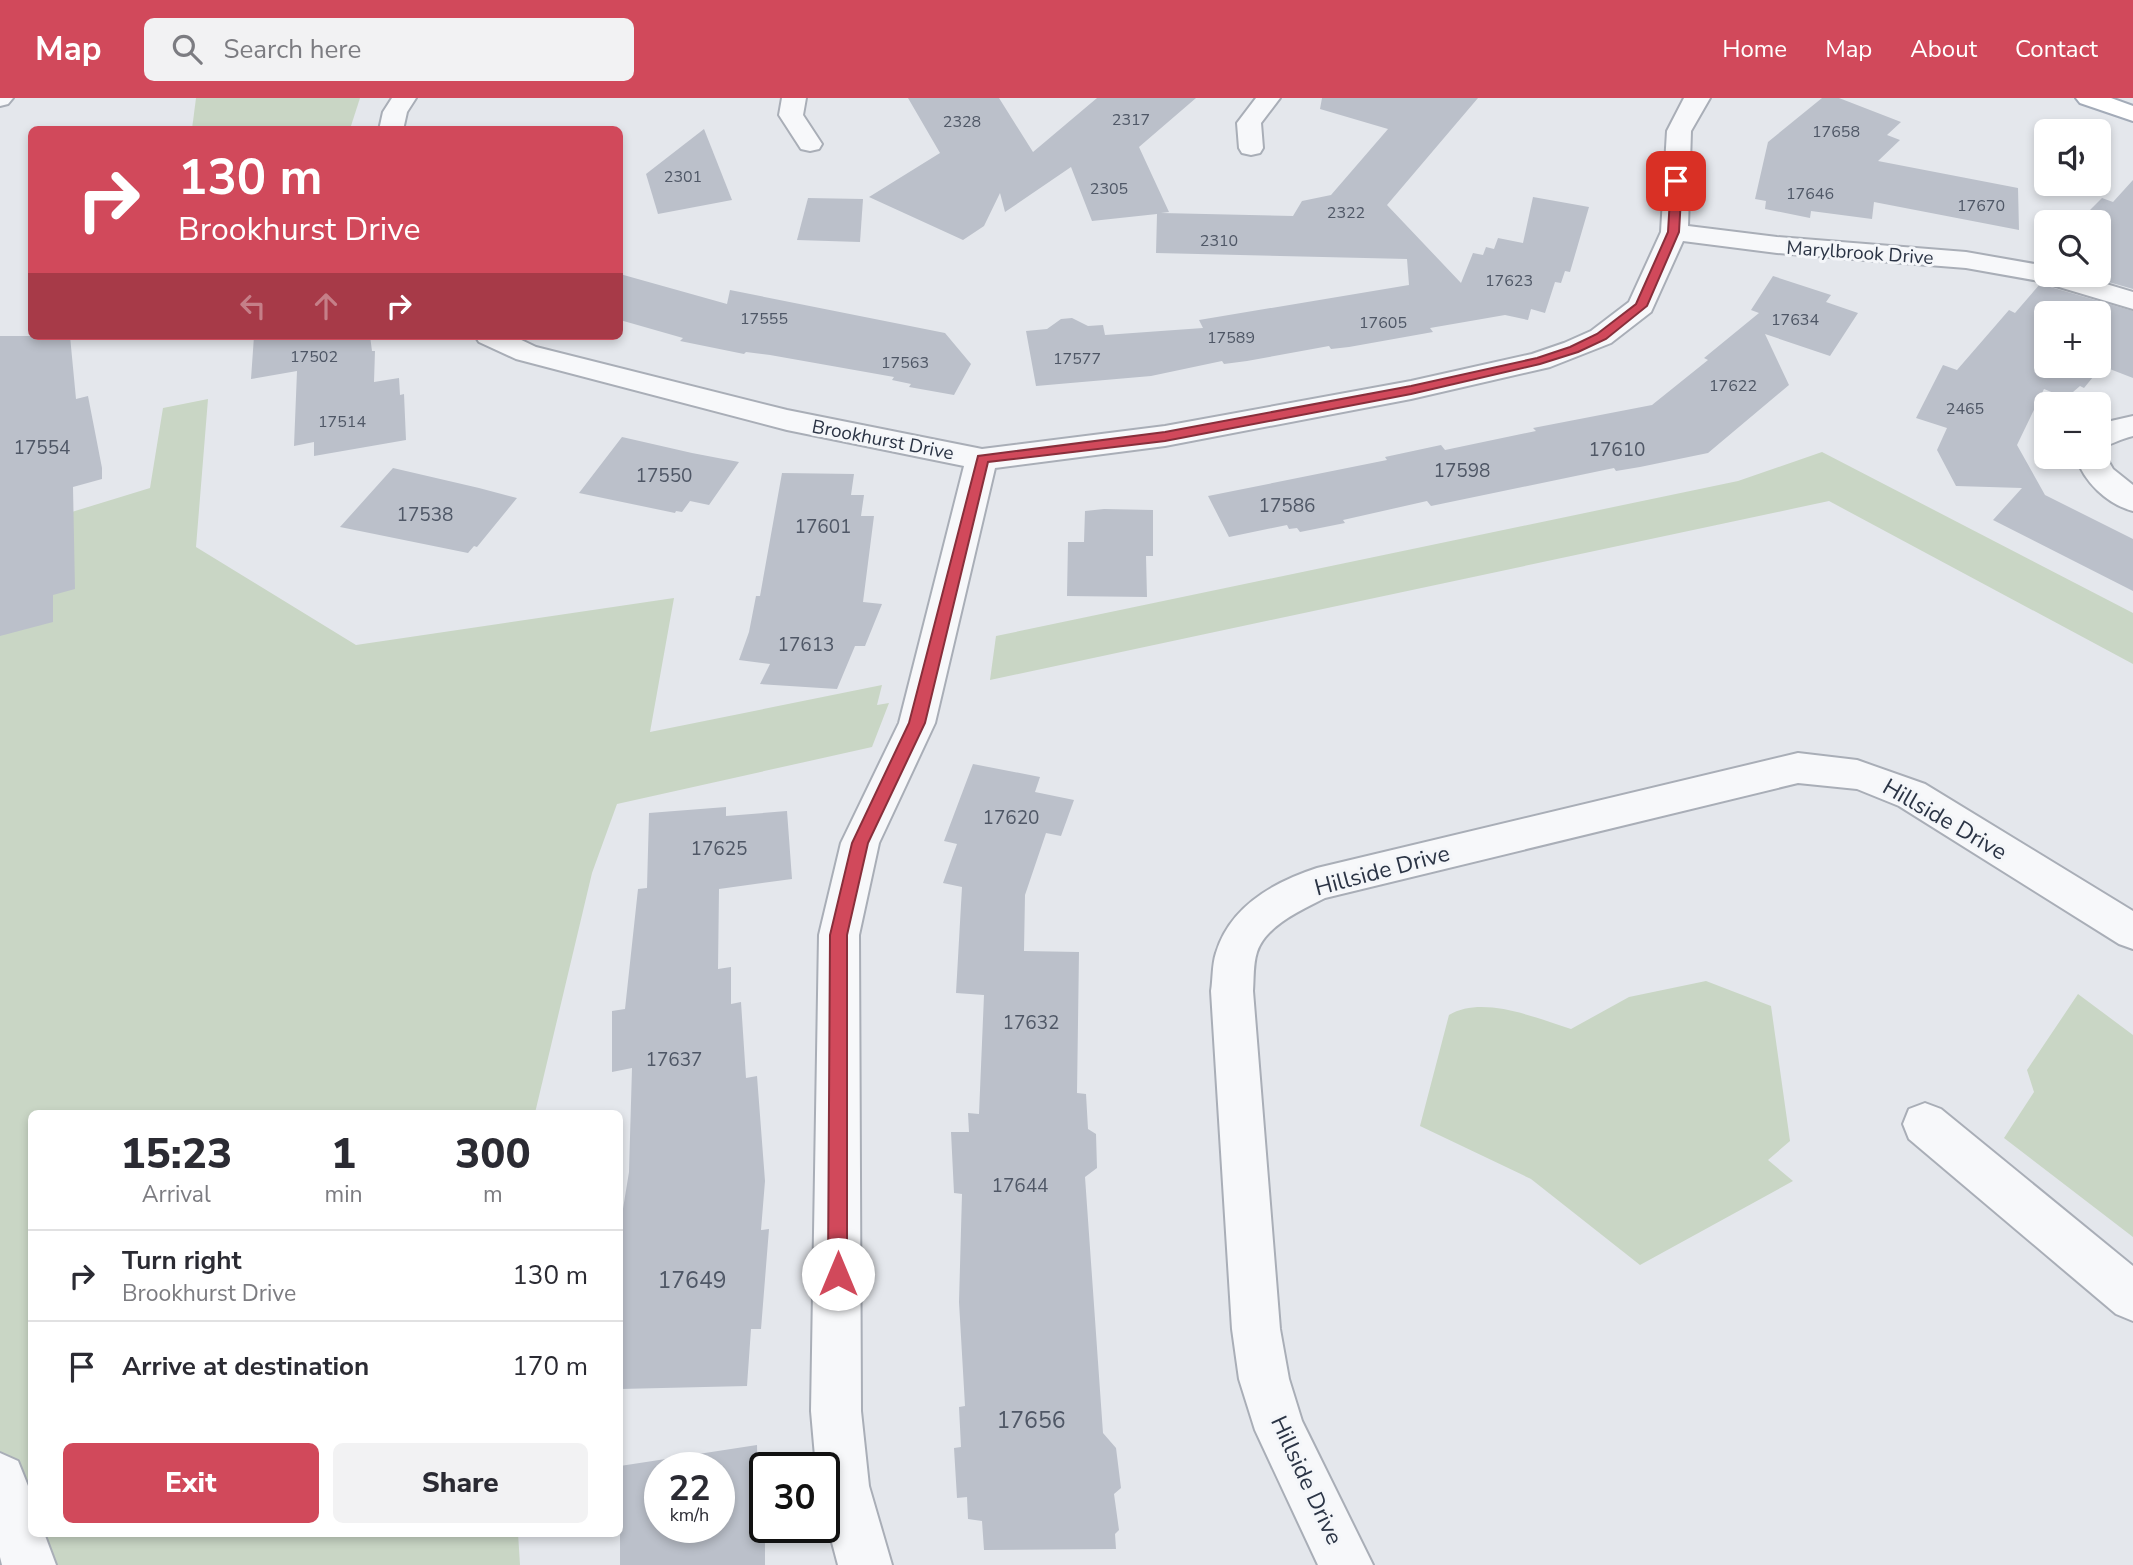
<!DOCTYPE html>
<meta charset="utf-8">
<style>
:root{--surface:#fff;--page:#f2f2f3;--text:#2b2b33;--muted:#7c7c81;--line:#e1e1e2;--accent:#d1495b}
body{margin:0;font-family:"Nunito Sans",sans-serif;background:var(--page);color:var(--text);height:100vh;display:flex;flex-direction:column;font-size:26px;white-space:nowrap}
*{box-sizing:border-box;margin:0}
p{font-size:23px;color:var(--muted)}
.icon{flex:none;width:38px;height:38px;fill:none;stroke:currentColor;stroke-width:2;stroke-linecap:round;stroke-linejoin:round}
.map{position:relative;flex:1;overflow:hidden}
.drawer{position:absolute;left:28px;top:1012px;width:595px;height:427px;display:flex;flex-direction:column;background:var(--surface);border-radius:10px;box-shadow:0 4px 10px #0003}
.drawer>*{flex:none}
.banner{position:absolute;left:28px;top:28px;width:595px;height:214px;border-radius:10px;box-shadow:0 4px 10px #0003;background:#d1495b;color:#fff;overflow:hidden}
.buttons{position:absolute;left:2034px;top:21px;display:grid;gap:14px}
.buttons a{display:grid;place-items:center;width:77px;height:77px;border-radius:10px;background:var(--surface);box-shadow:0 4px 10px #0003;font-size:35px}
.speed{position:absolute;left:644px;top:1354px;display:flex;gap:14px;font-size:35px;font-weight:700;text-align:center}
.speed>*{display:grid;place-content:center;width:91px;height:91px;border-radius:50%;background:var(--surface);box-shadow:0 4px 10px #0003;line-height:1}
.speed small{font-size:18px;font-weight:400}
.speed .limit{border:4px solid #111;border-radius:10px;background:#fff;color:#111}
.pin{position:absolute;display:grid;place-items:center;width:60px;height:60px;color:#fff;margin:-30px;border-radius:14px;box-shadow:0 4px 10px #0006}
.me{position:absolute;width:77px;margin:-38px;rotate:0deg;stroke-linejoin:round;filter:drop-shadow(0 0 5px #0008)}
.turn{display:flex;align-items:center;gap:24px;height:147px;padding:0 35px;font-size:32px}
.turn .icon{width:91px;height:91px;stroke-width:2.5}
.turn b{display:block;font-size:49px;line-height:60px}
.lanes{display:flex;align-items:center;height:66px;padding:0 35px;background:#0003;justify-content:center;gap:35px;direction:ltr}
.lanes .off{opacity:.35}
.eta{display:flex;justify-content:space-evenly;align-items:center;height:119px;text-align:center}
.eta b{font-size:42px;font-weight:800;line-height:49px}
.cta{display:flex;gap:14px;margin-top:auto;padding:14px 35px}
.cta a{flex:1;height:80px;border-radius:10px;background:var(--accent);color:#fff;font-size:28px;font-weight:800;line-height:80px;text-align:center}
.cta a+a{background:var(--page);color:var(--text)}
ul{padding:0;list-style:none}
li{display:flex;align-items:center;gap:21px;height:91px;padding:0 35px;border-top:2px solid var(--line)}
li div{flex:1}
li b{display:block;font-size:26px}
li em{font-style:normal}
header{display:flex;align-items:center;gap:42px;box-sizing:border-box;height:98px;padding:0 35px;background:var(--accent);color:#fff}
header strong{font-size:33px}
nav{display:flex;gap:38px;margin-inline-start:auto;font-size:24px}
.search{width:490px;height:63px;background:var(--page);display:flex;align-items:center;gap:18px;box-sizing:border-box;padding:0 24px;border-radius:10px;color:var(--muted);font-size:26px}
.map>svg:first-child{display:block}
</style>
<header>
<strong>Map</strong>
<div class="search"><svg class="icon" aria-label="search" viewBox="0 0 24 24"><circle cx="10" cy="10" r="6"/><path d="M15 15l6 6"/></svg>Search here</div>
<nav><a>Home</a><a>Map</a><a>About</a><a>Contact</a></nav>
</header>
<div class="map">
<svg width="2133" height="1467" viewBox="0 0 2133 1467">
<rect width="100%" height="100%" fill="#e4e7ec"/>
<!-- green -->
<g fill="#c9d6c5">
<polygon points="196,0 360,0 350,31 192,31"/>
<polygon points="208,301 196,449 356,547 674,500 650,634 882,587 877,607 889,605 872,649 617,706 592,775 535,1015 32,1015 32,1435 518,1435 520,1467 0,1467 0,436 150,390 163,310"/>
<polygon points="1822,354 2133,515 2133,566 1829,403 990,582 996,538 1738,383"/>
<path d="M1706 883 1771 908 1790 1043 1768 1062 1793 1083 1640 1167 1531 1081 1420 1028 1449 917C1483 897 1536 920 1571 931L1629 899Z"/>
<polygon points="2078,896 2133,937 2133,1139 2004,1040 2034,994 2027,972"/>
</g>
<!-- building -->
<g fill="#bbc0ca" fill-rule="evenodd">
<polygon points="908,0 999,0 1033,54 1097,0 1196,0 1139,49 1169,114 1161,115 1293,118 1302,103 1331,97 1388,31 1320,11 1322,0 1478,0 1387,107 1461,185 1473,155 1483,157 1486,149 1494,151 1498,140 1523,145 1533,99 1589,109 1570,174 1565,173 1561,185 1555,184 1545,215 1531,211 1528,222 1505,217 1430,230 1433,234 1349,249 1331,251 1329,248 1247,263 1224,266 1222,263 1151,278 1036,288 1026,233 1047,231 1061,221 1072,220 1088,228 1103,227 1105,237 1203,230 1199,222 1409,187 1407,161 1156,155 1157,116 1092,123 1071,69 1005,114 1000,95 984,128 963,142 869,99 940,55"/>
<polygon points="1822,0 1839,0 1901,24 1887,37 1900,42 1878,63 2018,90 2019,132 1874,104 1872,121 1811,113 1810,120 1765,111 1766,103 1755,101 1768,44"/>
<polygon points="704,31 732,102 658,116 646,76"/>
<polygon points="2133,82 2133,191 2084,177 2098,177 2098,124 2078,124 2102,100 2113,104"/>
<polygon points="808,100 863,101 860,144 797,142"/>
<polygon points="620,176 727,206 730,192 945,235 971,266 954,297 909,289 911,286 892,282 894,279 770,257 746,254 744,256 680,243 683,240 620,222"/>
<polygon points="1773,178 1831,197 1826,204 1858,215 1830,258 1765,236 1789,287 1708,355 1640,369 1616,373 1614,370 1431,408 1427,403 1343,422 1345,425 1300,434 1297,430 1289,431 1287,427 1229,439 1208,398 1387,362 1385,359 1441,347 1445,352 1536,333 1533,330 1652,307 1708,262 1704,260 1759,215 1751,212"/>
<path d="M2040 186 2133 213V280L2102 268 2084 290 2080 288 2066 300 2044 291 2017 347 2045 397 2133 441V493L1993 422 2022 390 1956 388 1937 352 1947 330 1916 320 1943 267 1957 272 2009 212 2015 215ZM2046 215H2098V268H2046Z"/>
<polygon points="0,238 70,238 76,301 88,298 102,370 102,381 73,389 75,491 53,497 53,524 0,538"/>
<polygon points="254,238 370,238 372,253 375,253 374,284 399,280 400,297 404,296 406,342 314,358 314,344 294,348 297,273 251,281"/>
<polygon points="622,339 692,355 739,364 709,407 690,403 682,414 676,413 675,415 579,395"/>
<polygon points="393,370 479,390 517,400 477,449 474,448 468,455 340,429"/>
<polygon points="782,375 854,376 851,397 864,397 861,418 874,418 863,504 882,506 865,548 855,548 837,591 760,586 770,566 739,562 749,534 756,498 760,498"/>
<polygon points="1104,411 1153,412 1153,458 1146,458 1147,499 1067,498 1068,444 1084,444 1085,413"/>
<polygon points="973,666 1040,679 1035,694 1074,702 1061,738 1046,735 1025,797 1024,853 1079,854 1077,995 1086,996 1088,1031 1096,1036 1097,1070 1085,1079 1103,1335 1116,1350 1121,1390 1114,1396 1119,1432 1115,1436 1116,1451 984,1452 982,1423 968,1421 967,1399 957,1400 954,1350 961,1349 959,1309 965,1308 959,1204 962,1096 954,1095 951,1034 969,1034 968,1015 979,1016 984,897 956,895 962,789 943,785 957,746 944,743"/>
<polygon points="726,709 726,718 787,713 792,781 719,791 718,871 731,869 731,906 741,904 746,980 757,978 765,1083 761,1132 769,1131 761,1231 751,1231 747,1288 620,1291 620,1129 629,1074 632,970 612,974 612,913 625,911 638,791 647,790 649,715"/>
<path d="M757 1347 758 1388 765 1386V1467H620V1368ZM660 1370H719V1430H660Z"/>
</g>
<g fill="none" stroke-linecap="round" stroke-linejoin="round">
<defs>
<g id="minor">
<polygon points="0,0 13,0 8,6 0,8"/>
<polygon points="392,0 416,0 407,14 403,32 379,32 383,14"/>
<polygon points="782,0 806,0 803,17 822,46 819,51 810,53 801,51 779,17"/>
<polygon points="1256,0 1280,0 1261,25 1263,50 1260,55 1251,57 1242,55 1239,50 1237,25"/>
<polygon points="1684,0 1710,0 1691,33 1688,128 1777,139 1966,154 2046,168 2046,177 2076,177 2133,194 2133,211 2039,183 1966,170 1777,155 1683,143 1651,214 1611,245 1550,269 1411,301 1165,348 995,370 935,625 879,745 859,837 861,1313 869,1388 892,1467 838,1467 824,1414 824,1370 816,1370 811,1313 819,837 841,745 899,625 964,368 787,332 516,261 479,244 475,238 513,238 536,249 787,312 982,351 1165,328 1411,283 1532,256 1564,245 1591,233 1629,204 1661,134 1667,33"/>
<path d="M2133 318V338C2120 341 2111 347 2098 350V326Z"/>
<path d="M2098 351 2102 352 2113 371 2133 387V413C2107 406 2084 384 2076 359H2098Z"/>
<path d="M1798 655 1857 662 1925 686 2133 813V851L2119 846 1899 708 1857 691 1798 685 1325 800C1302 812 1266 827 1257 854 1253 866 1254 881 1253 893L1280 1231 1289 1281 1302 1323 1373 1467H1318L1255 1332 1239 1281 1232 1231 1211 893C1213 880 1212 867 1216 855 1230 808 1274 784 1317 770Z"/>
<polygon points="1925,1005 1941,1011 2133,1168 2133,1223 2116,1216 1909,1041 1903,1026 1909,1011"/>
<polygon points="0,1355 18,1363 32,1398 32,1435 44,1435 56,1467 2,1467 0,1459"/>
</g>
<polygon id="major" points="2076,0 2111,0 2133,8 2133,23 2080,5"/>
</defs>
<!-- minor casing -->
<use href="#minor" stroke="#a9aeb7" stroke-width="4"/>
<!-- major casing -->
<use href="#major" stroke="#a3abb8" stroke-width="4"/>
<!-- minor -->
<use href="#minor" fill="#f7f8fa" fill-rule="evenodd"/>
<!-- major -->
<use href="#major" fill="#fff" fill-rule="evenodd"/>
</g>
<!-- route -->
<polygon fill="#d1495b" stroke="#882f3b" stroke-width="2" points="1676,80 1682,83 1679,134 1647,208 1606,241 1578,254 1540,266 1411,296 1165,343 988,364 925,625 868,745 847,837 847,1176 844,1183 838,1186 831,1183 828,1176 830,837 852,745 909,625 978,358 1165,334 1411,288 1537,260 1570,249 1597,236 1636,206 1668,134 1671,83"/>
<g text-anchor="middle" stroke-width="6" stroke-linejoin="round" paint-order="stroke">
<!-- far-number labels -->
<g font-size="16" fill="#4f5766">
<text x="1131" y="27">2317</text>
<text x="962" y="29">2328</text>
<text x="1836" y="39">17658</text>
<text x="683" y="84">2301</text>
<text x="1109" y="96">2305</text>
<text x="1810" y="101">17646</text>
<text x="1981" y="113">17670</text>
<text x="1346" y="120">2322</text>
<text x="1219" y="148">2310</text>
<text x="1509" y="188">17623</text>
<text x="764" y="226">17555</text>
<text x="1795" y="227">17634</text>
<text x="1383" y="230">17605</text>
<text x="1231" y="245">17589</text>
<text x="314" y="264">17502</text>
<text x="1077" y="266">17577</text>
<text x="905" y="270">17563</text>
<text x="1733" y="293">17622</text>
<text x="1965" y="316">2465</text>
<text x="342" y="329">17514</text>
</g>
<!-- far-street labels -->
<g font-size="19" fill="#2b3445" stroke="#f4f6f9">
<text transform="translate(1860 154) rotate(4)" y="7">Marylbrook Drive</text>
<text transform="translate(883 341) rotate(11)" y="7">Brookhurst Drive</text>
</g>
<!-- number labels -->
<g font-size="19" fill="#4f5766">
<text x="42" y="356">17554</text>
<text x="1617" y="358">17610</text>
<text x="1462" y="379">17598</text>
<text x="664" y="384">17550</text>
<text x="1287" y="414">17586</text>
<text x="425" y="423">17538</text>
<text x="823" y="435">17601</text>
<text x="806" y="553">17613</text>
<text x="1011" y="726">17620</text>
<text x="719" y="757">17625</text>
<text x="1031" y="931">17632</text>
<text x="674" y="968">17637</text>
<text x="1020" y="1094">17644</text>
</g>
<!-- street labels -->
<g font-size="23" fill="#2b3445" stroke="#f4f6f9">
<text transform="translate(1945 721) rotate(30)" y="8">Hillside Drive</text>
<text transform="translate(1382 772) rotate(-15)" y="8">Hillside Drive</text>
<text transform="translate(1307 1382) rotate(65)" y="8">Hillside Drive</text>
</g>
<!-- near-number labels -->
<g font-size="23" fill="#4f5766">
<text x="692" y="1190">17649</text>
<text x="1031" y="1330">17656</text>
</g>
</g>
</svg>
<div class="buttons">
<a><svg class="icon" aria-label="sound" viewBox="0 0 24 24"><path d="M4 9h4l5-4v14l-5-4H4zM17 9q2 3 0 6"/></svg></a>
<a><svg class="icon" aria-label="search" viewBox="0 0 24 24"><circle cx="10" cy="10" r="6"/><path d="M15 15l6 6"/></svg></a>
<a>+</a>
<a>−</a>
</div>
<div class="speed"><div>22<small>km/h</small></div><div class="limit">30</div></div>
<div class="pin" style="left:1676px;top:83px;background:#d93025"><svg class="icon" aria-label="arrive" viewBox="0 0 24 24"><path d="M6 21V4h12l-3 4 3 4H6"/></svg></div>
<svg class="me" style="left:838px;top:1176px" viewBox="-20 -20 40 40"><circle r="19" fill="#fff"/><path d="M0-13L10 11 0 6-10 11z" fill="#d1495b"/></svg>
<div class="banner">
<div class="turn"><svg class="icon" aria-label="right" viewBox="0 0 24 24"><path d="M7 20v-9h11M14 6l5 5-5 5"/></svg><div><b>130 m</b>Brookhurst Drive</div></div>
<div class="lanes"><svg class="icon off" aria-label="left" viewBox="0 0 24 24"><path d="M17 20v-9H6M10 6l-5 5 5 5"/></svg><svg class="icon off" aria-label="ahead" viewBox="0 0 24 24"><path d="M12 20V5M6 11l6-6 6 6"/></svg><svg class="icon" aria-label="right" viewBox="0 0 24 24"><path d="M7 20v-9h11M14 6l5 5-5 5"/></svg></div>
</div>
<section class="drawer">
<div class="eta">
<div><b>15:23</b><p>Arrival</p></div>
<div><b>1</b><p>min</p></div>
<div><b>300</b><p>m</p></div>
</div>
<ul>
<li><svg class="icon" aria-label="right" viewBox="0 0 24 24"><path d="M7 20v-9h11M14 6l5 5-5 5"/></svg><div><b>Turn right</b><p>Brookhurst Drive</p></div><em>130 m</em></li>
<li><svg class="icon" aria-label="arrive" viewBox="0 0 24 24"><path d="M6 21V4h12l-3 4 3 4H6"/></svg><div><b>Arrive at destination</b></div><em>170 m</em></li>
</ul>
<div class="cta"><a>Exit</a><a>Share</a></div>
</section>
</div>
